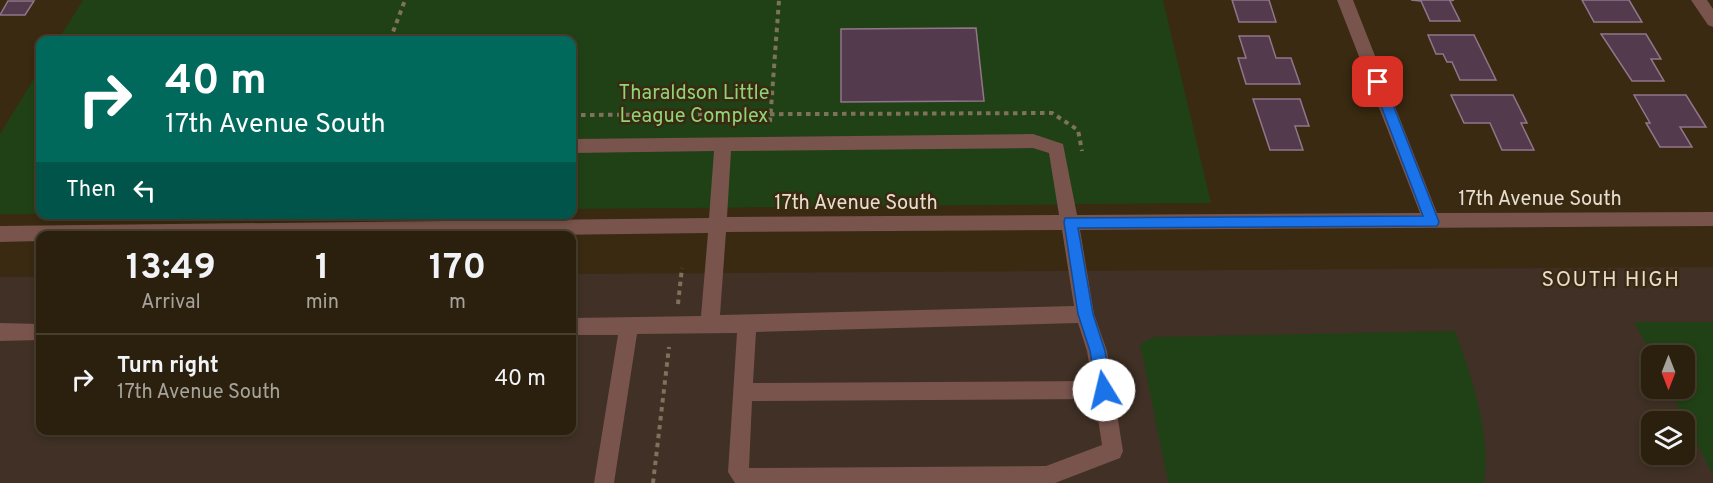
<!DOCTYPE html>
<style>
:root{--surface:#2b200d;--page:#332816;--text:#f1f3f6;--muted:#a6a39d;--line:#473e2e}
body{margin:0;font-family:Overpass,sans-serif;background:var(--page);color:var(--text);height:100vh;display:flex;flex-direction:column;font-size:22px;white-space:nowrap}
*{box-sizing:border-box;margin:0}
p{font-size:20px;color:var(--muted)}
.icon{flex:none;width:33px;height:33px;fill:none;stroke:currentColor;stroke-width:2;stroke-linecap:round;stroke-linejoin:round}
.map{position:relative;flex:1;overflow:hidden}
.drawer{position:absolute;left:36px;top:231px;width:540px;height:204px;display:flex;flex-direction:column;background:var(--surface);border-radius:12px;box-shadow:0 3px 9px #0003,0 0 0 2px var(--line)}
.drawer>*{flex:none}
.top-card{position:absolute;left:36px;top:36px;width:540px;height:183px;border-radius:12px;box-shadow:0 3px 9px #0003,0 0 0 2px var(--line);background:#00695c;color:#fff;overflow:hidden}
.needle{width:39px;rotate:180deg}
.fabs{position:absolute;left:1641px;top:345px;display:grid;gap:12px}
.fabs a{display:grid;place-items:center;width:54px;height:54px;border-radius:12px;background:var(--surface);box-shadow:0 3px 9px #0003,0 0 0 2px var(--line);font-size:30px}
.pin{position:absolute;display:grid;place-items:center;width:51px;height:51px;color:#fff;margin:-26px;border-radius:12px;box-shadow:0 3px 9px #0006}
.me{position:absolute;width:66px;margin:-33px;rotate:351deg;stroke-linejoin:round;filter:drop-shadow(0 0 4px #0008)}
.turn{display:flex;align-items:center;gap:21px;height:126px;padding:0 30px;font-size:27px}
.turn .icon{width:78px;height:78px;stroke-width:2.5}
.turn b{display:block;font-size:42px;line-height:51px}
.then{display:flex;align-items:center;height:57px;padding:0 30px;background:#0003;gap:12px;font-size:22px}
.eta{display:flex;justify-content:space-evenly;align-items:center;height:102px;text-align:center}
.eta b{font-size:36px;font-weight:700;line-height:42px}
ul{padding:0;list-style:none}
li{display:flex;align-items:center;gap:18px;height:90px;padding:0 30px;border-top:2px solid var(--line)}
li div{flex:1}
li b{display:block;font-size:22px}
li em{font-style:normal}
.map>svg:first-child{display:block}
</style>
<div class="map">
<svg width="1713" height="483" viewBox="0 0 1713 483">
<rect width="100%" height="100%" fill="#392a11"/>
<!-- education -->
<path fill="#403025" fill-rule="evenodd" d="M1713 267V483H0V277H40V430H572V274ZM1652 356H1684V388H1652ZM1652 422H1684V454H1652Z"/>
<!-- green -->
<g fill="#204115">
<polygon points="83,0 1163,0 1211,203 572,209 572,40 58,40"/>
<polygon points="40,69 40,214 0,214 0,134"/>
<polygon points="1634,322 1713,322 1713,475 1669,389 1684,388 1684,356 1652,355"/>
<path d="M1455 331C1472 378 1491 432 1484 483H1168L1140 344 1155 337Z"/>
</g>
<!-- building -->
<g fill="#533b4d" stroke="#91768a" stroke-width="1.5">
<polygon points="1232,0 1269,0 1276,22 1239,22"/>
<polygon points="1411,0 1454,0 1450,1 1460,21 1430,21 1421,1"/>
<polygon points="1582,0 1629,0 1642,22 1594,22"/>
<polygon points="8,1 34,1 25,15 0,15"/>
<polygon points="976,28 984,101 841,102 841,29"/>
<polygon points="1601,34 1646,34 1661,59 1651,59 1664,81 1632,81"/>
<polygon points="1428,35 1474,35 1496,80 1460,80 1452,62 1447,62 1443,54 1436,54"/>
<polygon points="1239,36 1269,36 1276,58 1291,58 1300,84 1246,84 1238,58 1246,58"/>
<polygon points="1451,95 1513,95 1527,123 1521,123 1534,150 1502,150 1490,123 1464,123"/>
<polygon points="1634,95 1686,95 1706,127 1680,127 1692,147 1660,147 1646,123 1650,123"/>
<polygon points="1253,99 1300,99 1309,126 1295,126 1303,150 1270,150"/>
</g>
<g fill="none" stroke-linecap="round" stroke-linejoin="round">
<!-- path -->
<g stroke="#7e725d" stroke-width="4" stroke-dasharray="4.5 4.5" stroke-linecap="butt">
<polyline points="390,40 405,0"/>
<polyline points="572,115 1052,113 1078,130 1082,151"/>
<polyline points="770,122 779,0"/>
<polyline points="678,304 682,268"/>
<polyline points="653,483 669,347"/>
</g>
<!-- minor -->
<g fill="#78544c" fill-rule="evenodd">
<path d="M1337 0H1353L1437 213 1713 212V226L1080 230 1094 314 1107 351 1123 451 1120 458 1055 483H735L728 472 737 333 637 334 614 483H594L618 335H572V318L701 316 708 233 478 236H40V241L0 242V226L709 218 714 151 572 153V139L1033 134 1063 144 1077 215 1420 213ZM1033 148 1049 153 1059 215 727 217 731 151ZM1062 230 1074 306 720 315 726 232ZM1078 323 1087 351 1092 381 753 383 756 332ZM1095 399 1102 445 1046 466 749 468 752 401Z"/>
<polygon points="1691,0 1707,0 1713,9 1713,27 1708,25"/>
<polygon points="0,323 40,324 40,340 0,341"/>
</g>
</g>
<!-- route -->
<polygon fill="#1a73e8" stroke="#114b97" stroke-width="1.5" points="1378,77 1384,82 1439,222 1437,226 1078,228 1093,314 1105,351 1111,390 1109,395 1104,397 1098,395 1090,351 1078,314 1064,222 1065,218 1423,216 1372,82"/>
<g text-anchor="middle" stroke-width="5" stroke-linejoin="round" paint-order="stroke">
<!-- park labels -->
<g font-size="20" fill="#8ed478" stroke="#392a11">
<text x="694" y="99">Tharaldson Little<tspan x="694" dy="23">League Complex</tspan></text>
</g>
<!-- street labels -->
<g font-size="20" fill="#e7decf" stroke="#392a11">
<text x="1540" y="205">17th Avenue South</text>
<text x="856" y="209">17th Avenue South</text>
</g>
<!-- neighbourhood labels -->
<g font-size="21" letter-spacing="1.5" fill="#e7decf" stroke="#392a11">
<text x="1611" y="286">SOUTH HIGH</text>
</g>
</g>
</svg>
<div class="fabs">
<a><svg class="needle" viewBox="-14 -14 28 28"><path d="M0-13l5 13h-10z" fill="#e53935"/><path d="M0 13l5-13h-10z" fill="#a6a39d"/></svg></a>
<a><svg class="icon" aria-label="layers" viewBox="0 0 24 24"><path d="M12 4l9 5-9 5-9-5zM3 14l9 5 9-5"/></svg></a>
</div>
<div class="pin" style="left:1378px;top:82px;background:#d93025"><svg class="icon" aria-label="arrive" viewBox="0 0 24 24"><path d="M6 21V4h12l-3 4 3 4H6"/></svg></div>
<svg class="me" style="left:1104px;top:390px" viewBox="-20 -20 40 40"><circle r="19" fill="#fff"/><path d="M0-13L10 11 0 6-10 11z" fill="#1a73e8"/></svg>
<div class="top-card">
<div class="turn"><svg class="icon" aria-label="right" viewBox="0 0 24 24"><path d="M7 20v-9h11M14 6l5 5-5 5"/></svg><div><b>40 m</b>17th Avenue South</div></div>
<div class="then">Then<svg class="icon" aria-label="left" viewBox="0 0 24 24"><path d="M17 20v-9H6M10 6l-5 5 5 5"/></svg></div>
</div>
<section class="drawer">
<div class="eta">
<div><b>13:49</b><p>Arrival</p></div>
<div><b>1</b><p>min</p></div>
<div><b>170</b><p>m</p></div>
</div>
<ul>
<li><svg class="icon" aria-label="right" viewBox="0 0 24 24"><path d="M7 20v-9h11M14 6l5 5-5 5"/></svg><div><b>Turn right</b><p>17th Avenue South</p></div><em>40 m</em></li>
</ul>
</section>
</div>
